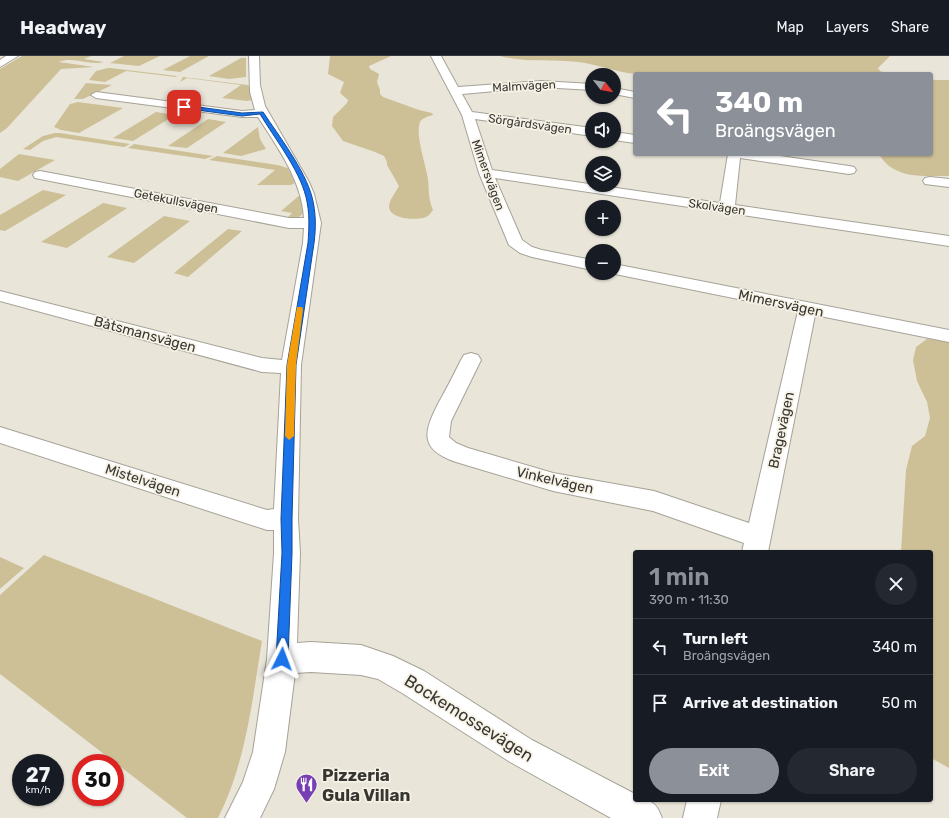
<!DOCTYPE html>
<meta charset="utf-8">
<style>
:root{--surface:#171b24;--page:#242831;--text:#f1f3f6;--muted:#9ea1a6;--line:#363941;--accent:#8c9099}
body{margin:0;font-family:Rubik,sans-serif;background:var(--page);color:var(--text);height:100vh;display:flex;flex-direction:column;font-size:15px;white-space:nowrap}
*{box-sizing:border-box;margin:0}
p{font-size:13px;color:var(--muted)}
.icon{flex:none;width:22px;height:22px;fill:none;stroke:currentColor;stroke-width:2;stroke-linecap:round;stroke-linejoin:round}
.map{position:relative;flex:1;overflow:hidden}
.sheet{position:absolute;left:633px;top:494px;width:300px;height:252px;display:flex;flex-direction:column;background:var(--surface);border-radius:4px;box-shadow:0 1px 3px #0004}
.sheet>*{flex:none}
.top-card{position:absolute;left:633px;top:16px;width:300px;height:84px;border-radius:4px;box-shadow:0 1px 3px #0004;background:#8c9099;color:#fff;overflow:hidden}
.needle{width:26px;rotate:121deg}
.fabs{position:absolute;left:585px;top:12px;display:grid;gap:8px}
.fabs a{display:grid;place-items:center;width:36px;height:36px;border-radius:50%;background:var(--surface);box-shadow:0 1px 3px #0004;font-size:20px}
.speed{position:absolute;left:12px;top:698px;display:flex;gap:8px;font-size:20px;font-weight:700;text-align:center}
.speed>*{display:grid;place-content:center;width:52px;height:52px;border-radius:50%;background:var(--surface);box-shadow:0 1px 3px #0004;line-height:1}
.speed small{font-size:10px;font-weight:400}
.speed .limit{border:6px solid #d22;background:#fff;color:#111}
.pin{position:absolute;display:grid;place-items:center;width:34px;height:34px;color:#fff;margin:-17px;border-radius:8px;box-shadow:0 2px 6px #0006}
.me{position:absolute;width:44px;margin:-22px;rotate:3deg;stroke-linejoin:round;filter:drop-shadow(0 0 3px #0008)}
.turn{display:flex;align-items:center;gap:14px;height:84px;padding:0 16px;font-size:18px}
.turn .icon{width:52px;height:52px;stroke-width:2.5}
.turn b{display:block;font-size:28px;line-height:34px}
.round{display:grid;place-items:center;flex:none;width:42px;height:42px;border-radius:21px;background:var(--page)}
.overview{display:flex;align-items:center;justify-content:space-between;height:68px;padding:0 16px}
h1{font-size:24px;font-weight:600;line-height:30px;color:var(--accent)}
.action{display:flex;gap:8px;margin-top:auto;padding:8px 16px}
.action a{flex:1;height:46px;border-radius:24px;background:var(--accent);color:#fff;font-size:16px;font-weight:600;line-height:46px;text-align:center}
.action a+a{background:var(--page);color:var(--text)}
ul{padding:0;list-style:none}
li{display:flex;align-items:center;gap:12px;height:56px;padding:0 16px;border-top:1px solid var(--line)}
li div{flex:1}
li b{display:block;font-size:15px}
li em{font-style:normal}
header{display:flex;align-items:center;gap:24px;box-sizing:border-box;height:56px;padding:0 20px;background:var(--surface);border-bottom:1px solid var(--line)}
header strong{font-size:19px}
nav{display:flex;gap:22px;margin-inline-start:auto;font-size:14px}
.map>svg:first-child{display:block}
</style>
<header>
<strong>Headway</strong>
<nav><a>Map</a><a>Layers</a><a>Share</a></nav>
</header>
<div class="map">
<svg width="949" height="762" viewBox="0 0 949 762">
<rect width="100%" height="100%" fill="#e9e5d9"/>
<!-- green -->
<g fill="#cdc097">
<path d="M22 0H91L84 3 104 6C89 10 73 0 59 6L94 11 61 13 7 72 0 77V13Z"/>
<polygon points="124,0 160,0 139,10 110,7"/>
<polygon points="190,0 209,0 180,16 163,14"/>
<path d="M330 0H391L369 10 370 13 379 18 377 26 380 34V38L383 41 419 54 432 57 433 59C429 60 422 62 420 66 415 79 426 109 428 123 429 134 428 143 433 154 430 158 428 161 423 162 414 164 390 163 389 151 389 144 396 136 399 130L387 109V106L384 100 375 96 343 85 332 70 333 61 347 47 348 44 340 37 344 26 328 18Z"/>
<path d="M500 0H890L878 12 880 15 889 18H635C615 16 597 8 578 6 552 3 526 7 500 0Z"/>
<polygon points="241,2 246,2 246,21 229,23 209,20"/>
<polygon points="108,12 110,12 177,20 176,21 126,15 105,26 89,24 96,15"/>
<polygon points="183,21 248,29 250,32 252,44 247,45 222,42 241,29 187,22 180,26"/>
<path d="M931 24H949V120H947C922 120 893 123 879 98H931Z"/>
<polygon points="86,27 112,29 83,43 74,43"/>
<polygon points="78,46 123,52 79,77 61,74 54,71 70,48"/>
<polygon points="156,56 175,59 133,85 113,82"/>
<polygon points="208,63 226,66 187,92 168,90"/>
<polygon points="258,71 260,83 266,93 241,100 223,97"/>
<polygon points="55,77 60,77 130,88 124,91 56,81 43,85 30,94 23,93 43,80"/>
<polygon points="134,88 213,100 205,103 128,92"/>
<polygon points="19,98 55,104 18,125 0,121 0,113"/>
<polygon points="217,100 277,109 288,112 295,127 291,129 257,129 275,114 209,104"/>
<polygon points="43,134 66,139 5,175 0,174 0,159"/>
<polygon points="301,138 305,156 294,165 286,163 292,157 281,155"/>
<polygon points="103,147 127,152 67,192 41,186"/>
<polygon points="164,160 190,165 134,207 107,201"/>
<polygon points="228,173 242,175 188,221 174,217"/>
<polygon points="927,283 949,285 949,712 931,702 931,496 901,496 906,414 912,390 925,380 930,362 927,346 917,325 913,304 916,291"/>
<path d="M44 499 262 585C252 645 246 707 218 762H187L0 618V539Z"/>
<polygon points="0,501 24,512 0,533"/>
</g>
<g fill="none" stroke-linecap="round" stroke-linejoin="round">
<defs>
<g id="street">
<path d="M249 0H259L260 29 265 50 309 126 314 138 321 167 301 309 298 463 300 497 297 587 311 586 361 589 393 600 424 615 532 684 635 738V744C652 744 656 746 662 762H611L510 706 402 637 378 623 361 619 311 616 295 617 285 696 274 733 260 762H225L243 726 253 696 267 603 274 497V474H267L0 387V371L267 454 274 453 281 317 262 316 0 245V235L262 302 282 304 303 187 304 172H289L40 123 35 122 33 119 35 116 40 115 289 162H304C302 125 278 92 258 61H242L96 42 91 39 96 36 242 55 255 54 250 36Z"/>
<polygon points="431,0 441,0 458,31 541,25 592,28 592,34 541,31 462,38 472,56 592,72 592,80 475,63 492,114 720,147 728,98 766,98 849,110 854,111 856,114 854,117 849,118 740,102 735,149 949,180 949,190 495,122 522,184 532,191 542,194 592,204 592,214 532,201 520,197 509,189 479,117 462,59"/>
<polygon points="614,32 635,36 635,42 614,38"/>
<polygon points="614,76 635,79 635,87 614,84"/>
<polygon points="930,121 949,123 949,131 925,128 923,125 925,122"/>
<path d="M614 208 949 274V286L815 259 768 496H742L744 487 653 455 553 435 456 406C418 393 424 375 439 346 447 332 454 318 461 304L464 299 471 297 478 299 481 304 451 365 449 381 456 387 468 392 553 417 654 435 749 467 798 255 610 217H614Z"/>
<polygon points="687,744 721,744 717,762 683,762"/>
</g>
<polygon id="secondary" points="6,0 18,0 0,11 0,4"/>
</defs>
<!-- street casing -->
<use href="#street" stroke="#a6a297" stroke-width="2"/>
<!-- secondary casing -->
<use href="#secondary" stroke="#a6a297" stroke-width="2"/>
<!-- street -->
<use href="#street" fill="#fff" fill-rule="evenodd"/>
<!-- secondary -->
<use href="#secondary" fill="#fff" fill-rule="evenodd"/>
</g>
<!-- route -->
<path fill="#1a73e8" stroke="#114b97" d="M184 49 242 57 263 56C279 80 305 114 312 141 316 156 316 172 314 187L296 309 292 463V497L288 603 286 607 282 609 277 607 276 603 282 497 281 463 287 309 308 187C309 172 310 157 306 141 299 113 275 83 260 58L242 60 182 52Z"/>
<!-- slow -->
<polygon fill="#f59e0b" points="297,251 302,251 303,253 296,309 294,380 289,384 285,380 287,309"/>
<!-- icons -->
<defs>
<symbol id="restaurant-pin" viewBox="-11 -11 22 30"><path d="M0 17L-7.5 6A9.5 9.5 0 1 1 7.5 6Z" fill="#783eb4" stroke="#f6f2e6"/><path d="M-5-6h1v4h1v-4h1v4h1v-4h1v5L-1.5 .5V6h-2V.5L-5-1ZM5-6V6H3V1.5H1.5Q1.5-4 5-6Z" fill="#fff"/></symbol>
</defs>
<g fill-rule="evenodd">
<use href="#restaurant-pin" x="294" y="716" width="25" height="34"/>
</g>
<g text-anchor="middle" stroke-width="3.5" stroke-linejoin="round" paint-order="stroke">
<!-- far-street labels -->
<g font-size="12" fill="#383632" stroke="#f6f2e6">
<text transform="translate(524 30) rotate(-3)" y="4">Malmvägen</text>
<text transform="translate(530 68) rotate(8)" y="4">Sörgårdsvägen</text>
<text transform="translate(488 119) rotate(70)" y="4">Mimersvägen</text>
<text transform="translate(176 145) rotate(11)" y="4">Getekullsvägen</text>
<text transform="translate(717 151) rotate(8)" y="4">Skolvägen</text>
</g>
<!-- street labels -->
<g font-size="14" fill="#383632" stroke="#f6f2e6">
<text transform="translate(781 247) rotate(12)" y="5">Mimersvägen</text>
<text transform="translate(145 278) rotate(15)" y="5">Båtsmansvägen</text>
<text transform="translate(781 374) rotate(-78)" y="5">Bragevägen</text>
<text transform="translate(143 424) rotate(18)" y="5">Mistelvägen</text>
<text transform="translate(555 424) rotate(13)" y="5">Vinkelvägen</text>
</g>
<!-- near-street labels -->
<g font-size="17" fill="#383632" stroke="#f6f2e6">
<text transform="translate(469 662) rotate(32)" y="6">Bockemossevägen</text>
</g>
<!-- near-poi labels -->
<g font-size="17" font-weight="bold" fill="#383632" stroke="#f6f2e6" text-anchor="start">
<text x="322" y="725">Pizzeria<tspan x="322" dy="20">Gula Villan</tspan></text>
</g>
</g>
</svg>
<div class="fabs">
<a><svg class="needle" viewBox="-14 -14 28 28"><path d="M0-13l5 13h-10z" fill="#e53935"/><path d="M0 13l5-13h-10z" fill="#9ea1a6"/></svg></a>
<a><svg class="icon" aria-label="sound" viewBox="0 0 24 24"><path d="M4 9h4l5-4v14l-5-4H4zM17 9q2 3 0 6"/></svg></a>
<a><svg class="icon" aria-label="layers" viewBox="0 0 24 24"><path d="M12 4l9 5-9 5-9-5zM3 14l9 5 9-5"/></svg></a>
<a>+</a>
<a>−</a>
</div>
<div class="speed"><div>27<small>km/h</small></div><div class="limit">30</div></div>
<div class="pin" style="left:184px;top:51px;background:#d93025"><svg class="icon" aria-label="arrive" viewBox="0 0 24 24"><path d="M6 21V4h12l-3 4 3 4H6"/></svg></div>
<svg class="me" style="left:282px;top:603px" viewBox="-20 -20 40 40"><path d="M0-17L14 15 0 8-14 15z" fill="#1a73e8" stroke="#fff" stroke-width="4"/></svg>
<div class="top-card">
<div class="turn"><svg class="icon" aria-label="left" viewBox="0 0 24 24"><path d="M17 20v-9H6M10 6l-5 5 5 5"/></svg><div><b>340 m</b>Broängsvägen</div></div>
</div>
<section class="sheet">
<div class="overview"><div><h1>1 min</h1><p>390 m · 11:30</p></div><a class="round"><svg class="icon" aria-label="close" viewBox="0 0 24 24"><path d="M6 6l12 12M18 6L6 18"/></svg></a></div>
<ul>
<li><svg class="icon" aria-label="left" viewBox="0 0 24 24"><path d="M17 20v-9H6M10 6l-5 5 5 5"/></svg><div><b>Turn left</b><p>Broängsvägen</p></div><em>340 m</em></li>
<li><svg class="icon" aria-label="arrive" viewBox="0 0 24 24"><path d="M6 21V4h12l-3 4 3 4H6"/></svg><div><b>Arrive at destination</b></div><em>50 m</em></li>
</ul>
<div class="action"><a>Exit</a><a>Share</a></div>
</section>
</div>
